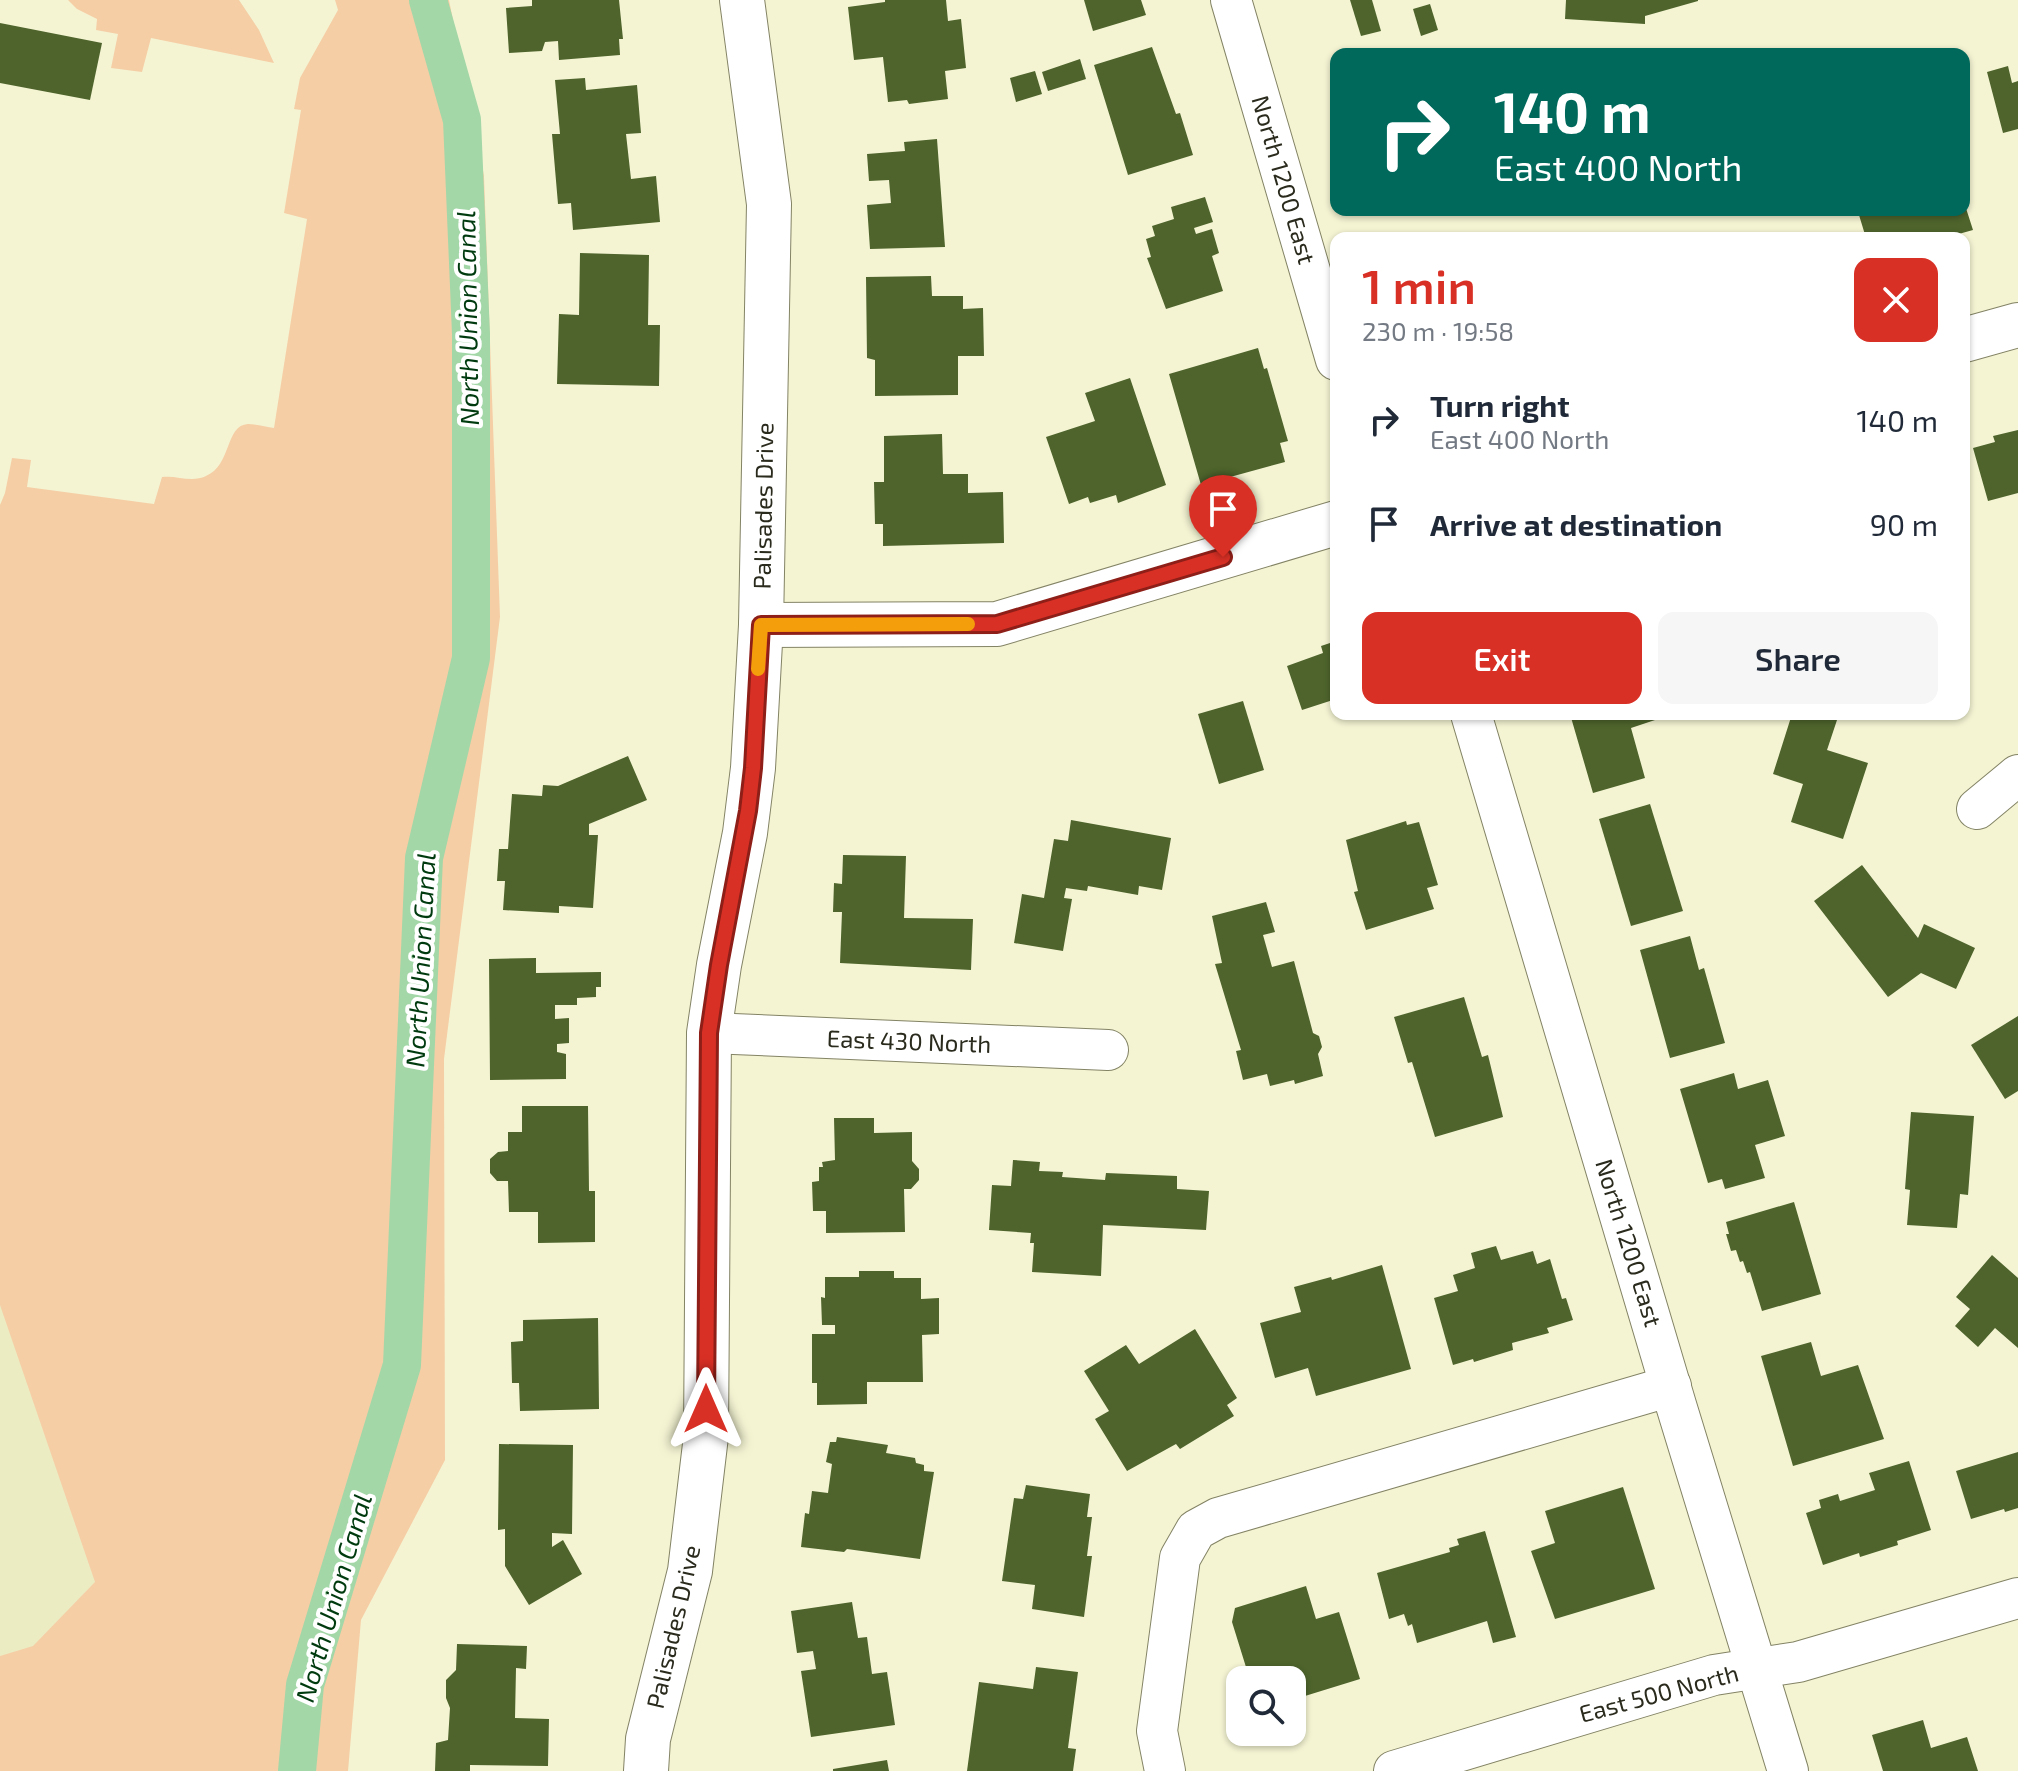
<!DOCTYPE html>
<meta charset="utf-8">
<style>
:root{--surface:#fff;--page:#f6f6f7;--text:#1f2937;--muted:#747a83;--accent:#d93025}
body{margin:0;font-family:"Exo 2",sans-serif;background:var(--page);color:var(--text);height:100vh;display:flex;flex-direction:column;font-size:30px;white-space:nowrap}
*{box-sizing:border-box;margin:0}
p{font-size:26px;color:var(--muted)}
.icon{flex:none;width:44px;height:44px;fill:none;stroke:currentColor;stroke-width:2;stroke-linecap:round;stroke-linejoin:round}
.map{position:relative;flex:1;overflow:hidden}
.side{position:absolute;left:1330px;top:232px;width:640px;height:488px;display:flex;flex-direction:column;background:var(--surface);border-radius:16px;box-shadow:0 2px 6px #0004}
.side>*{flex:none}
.banner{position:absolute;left:1330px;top:48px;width:640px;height:168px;border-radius:16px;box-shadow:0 2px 6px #0004;background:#00695c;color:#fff;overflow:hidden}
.controls{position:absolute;left:1226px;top:1666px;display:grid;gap:16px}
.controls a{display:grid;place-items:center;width:80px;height:80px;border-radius:16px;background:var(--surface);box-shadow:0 2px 6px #0004;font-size:40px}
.pin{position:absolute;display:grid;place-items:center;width:68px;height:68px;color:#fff;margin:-82px -34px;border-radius:50% 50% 50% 0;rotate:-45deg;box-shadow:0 0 8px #0007}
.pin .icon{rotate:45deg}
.me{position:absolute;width:88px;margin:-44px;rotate:0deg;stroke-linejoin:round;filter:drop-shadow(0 0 6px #0008)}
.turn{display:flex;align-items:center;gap:28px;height:168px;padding:0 32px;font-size:36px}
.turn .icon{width:104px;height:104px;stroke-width:2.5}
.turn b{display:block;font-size:56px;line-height:68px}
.round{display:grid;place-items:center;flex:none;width:84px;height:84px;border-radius:16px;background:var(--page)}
.headline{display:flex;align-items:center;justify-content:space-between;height:136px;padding:0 32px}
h1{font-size:48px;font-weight:600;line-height:60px;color:var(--accent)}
.cta{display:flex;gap:16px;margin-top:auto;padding:16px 32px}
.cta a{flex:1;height:92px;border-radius:16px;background:var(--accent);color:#fff;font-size:32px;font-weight:600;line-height:92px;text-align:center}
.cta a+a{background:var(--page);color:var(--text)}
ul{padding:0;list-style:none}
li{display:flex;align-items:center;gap:24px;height:104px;padding:0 32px}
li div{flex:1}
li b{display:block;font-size:30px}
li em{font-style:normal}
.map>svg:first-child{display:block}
</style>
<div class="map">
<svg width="2018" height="1771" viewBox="0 0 2018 1771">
<rect width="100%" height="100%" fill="#f4f4d3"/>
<!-- built -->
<polygon fill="#ececc3" points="0,1231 209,1696 0,1687"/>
<!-- green -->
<g fill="#f5cea6">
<polygon points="68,0 239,0 259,30 274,63 151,38 142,72 111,68 118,34 96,30 97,19 77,9"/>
<path d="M335 0H449L484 176 500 617 444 1059 445 1460 361 1620 348 1771H0V1656L33 1646 95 1582 0 1305V505L5 493 12 458 31 460 27 487 154 504 162 477C177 475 191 483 206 476 232 465 225 425 248 424 256 424 266 427 274 428L307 219 284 213 301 110 294 109 300 78 338 10Z"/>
</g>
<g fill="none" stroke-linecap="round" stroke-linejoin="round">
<!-- canal -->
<polyline stroke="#a3d7a8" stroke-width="38" points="297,1771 305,1685 402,1365 424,858 471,658 471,334 462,120 428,0"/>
</g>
<!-- building -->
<g fill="#4e642c">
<polygon points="532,0 619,0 623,39 619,39 620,55 559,60 558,41 545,42 542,51 509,53 506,8 532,6"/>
<polygon points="885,0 946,0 948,21 961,19 966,68 945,71 948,99 909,104 907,100 888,102 883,57 854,60 848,7 885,2"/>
<polygon points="1084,0 1141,0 1146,15 1093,31"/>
<polygon points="1350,0 1372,0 1381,31 1361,36"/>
<polygon points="1566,0 1698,0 1698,1 1645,16 1645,24 1565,19"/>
<polygon points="1430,4 1438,30 1421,36 1413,9"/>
<polygon points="0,23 102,43 90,100 0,83"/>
<polygon points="1152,47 1176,114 1180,113 1193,155 1128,175 1094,65"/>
<polygon points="1080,59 1086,79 1048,91 1042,72"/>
<polygon points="2008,66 2012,83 2018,81 2018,129 2003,133 1987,72"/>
<polygon points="1035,71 1042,94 1016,102 1010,78"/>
<polygon points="585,78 586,90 637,85 641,133 626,134 631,179 656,176 660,222 573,230 571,203 558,204 552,134 560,134 555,80"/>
<polygon points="937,139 945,247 870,249 867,205 891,203 889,180 869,181 867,154 905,151 904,142"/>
<polygon points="1205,197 1213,222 1194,228 1196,234 1212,229 1219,253 1212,256 1223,291 1166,309 1147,258 1151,257 1146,239 1155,236 1152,226 1174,219 1171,207"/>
<polygon points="1964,202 1973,230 1955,235 1956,238 1866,238 1859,215 1866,212 1865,210 1964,210"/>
<polygon points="580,253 649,255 648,325 660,325 659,386 557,384 559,314 579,315"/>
<polygon points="931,276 932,296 963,296 963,309 983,308 984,356 958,356 958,395 875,396 875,360 867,358 866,277"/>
<polygon points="1258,348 1264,369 1267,368 1288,441 1280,443 1285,462 1201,485 1169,374"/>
<polygon points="1130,378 1166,485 1118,503 1116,495 1090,503 1088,497 1069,504 1046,437 1095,421 1085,393"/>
<polygon points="2018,430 2018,493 1988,501 1973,448 1995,442 1993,436"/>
<polygon points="942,434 943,474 968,474 968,493 1003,492 1004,543 883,546 883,524 875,524 874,482 884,482 884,436"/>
<polygon points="1336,641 1336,699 1302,710 1287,666 1323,653 1321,646"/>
<polygon points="1243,701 1264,770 1219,784 1198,714"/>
<polygon points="1570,714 1653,714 1655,720 1631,728 1645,778 1593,793"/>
<polygon points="1792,714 1819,714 1837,720 1827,750 1868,763 1843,839 1791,822 1803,784 1773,774"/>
<polygon points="628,756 647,800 589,824 589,835 598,835 593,908 559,906 559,913 503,910 505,881 497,881 499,849 508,849 512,794 542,796 543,785 558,786"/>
<polygon points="1650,804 1683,911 1631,926 1599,819"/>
<polygon points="1071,820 1171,838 1162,890 1139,886 1138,895 1088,886 1087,891 1066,888 1064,898 1072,899 1063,951 1014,943 1022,894 1044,898 1054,839 1068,841"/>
<polygon points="1406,821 1407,825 1419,822 1438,885 1427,888 1434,909 1366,930 1354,892 1358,891 1346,840"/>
<polygon points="843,855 906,856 904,918 973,919 971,970 840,963 842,912 833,912 834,883 842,884"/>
<polygon points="1862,865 1918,938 1924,924 1975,948 1956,989 1921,973 1888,997 1814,901"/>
<polygon points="1266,902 1275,932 1263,935 1272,967 1294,961 1313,1033 1319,1036 1322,1047 1318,1054 1323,1076 1295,1084 1294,1080 1270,1086 1267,1074 1243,1080 1236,1051 1241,1050 1215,964 1222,963 1212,916"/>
<polygon points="1690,936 1699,970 1704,968 1725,1043 1670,1058 1640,950"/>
<polygon points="536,958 536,973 601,972 601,987 596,987 596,997 577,998 577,1005 555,1005 555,1019 569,1018 569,1043 557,1044 557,1052 566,1054 566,1079 490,1080 489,959"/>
<polygon points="1464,997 1482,1057 1488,1055 1503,1117 1435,1137 1412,1062 1408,1063 1394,1017"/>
<polygon points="2018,1016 2018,1091 2005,1099 1971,1045"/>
<polygon points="1734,1073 1738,1089 1768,1080 1785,1136 1755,1145 1765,1178 1725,1189 1722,1179 1708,1183 1680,1089"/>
<polygon points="522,1106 588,1106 589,1191 595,1191 595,1242 538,1243 538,1212 509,1212 508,1181 497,1181 490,1173 490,1159 498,1152 508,1151 508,1132 522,1132"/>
<polygon points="1911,1112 1974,1116 1968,1195 1960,1194 1957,1228 1907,1225 1910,1190 1905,1189"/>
<polygon points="834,1118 874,1118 874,1133 912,1132 912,1161 919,1169 919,1180 911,1189 904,1189 905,1232 826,1233 826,1211 813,1211 812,1182 819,1181 819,1167 823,1167 822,1162 835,1160"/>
<polygon points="1013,1160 1040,1162 1039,1171 1063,1172 1062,1177 1105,1180 1106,1173 1177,1176 1177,1189 1209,1191 1206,1230 1103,1225 1101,1276 1032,1272 1034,1243 1030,1243 1031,1233 989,1230 992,1185 1011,1186"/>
<polygon points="1794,1202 1821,1294 1762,1311 1750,1272 1747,1273 1743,1261 1740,1262 1736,1250 1731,1251 1726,1234 1729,1234 1726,1222"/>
<polygon points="1496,1246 1501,1260 1533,1251 1537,1264 1550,1259 1562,1299 1566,1298 1573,1320 1547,1328 1549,1333 1512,1343 1513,1350 1474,1362 1473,1359 1453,1365 1434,1298 1458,1291 1453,1275 1475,1268 1471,1253"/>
<polygon points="1992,1255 2018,1278 2018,1348 1995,1328 1978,1347 1955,1326 1970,1309 1956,1297"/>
<polygon points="1382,1265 1411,1369 1316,1396 1308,1368 1275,1378 1260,1323 1301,1312 1294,1287 1331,1277 1332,1280"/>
<polygon points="859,1271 894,1271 894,1278 921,1278 921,1299 939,1298 939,1334 922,1335 923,1382 867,1382 867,1404 817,1405 817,1383 812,1383 812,1334 835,1334 835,1325 822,1325 821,1297 825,1298 825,1277 859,1277"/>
<polygon points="598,1318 599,1409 520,1411 519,1383 512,1383 511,1342 523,1341 523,1320"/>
<polygon points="1195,1329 1237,1398 1227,1405 1234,1416 1180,1449 1176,1444 1127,1471 1095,1419 1109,1411 1084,1371 1126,1345 1139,1364"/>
<polygon points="1811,1342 1821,1376 1858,1365 1884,1439 1793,1466 1761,1356"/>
<polygon points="837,1437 888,1445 886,1453 915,1458 916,1463 924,1465 924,1471 934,1472 920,1559 847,1549 844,1552 801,1547 805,1513 809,1514 812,1491 828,1493 832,1464 826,1462 830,1442 836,1442"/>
<polygon points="499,1444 573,1445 572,1534 552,1533 552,1547 563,1540 582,1574 529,1605 505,1566 505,1529 498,1530"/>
<polygon points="2018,1452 2018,1508 2005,1512 2004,1509 1971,1519 1956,1471"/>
<polygon points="1909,1461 1931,1530 1897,1541 1898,1545 1860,1557 1859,1553 1823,1565 1806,1513 1821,1508 1819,1500 1838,1494 1840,1501 1875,1490 1869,1473"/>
<polygon points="1026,1485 1090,1494 1087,1517 1092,1517 1087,1556 1092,1556 1084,1617 1032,1609 1035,1585 1002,1581 1014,1498 1023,1499"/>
<polygon points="1623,1487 1655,1589 1555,1619 1531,1551 1555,1543 1545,1511"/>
<polygon points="1485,1531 1516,1637 1493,1643 1487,1621 1417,1643 1412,1624 1408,1626 1404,1614 1389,1619 1377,1573 1450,1552 1449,1548 1459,1545 1457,1539"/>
<polygon points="1306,1586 1316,1619 1339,1612 1360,1679 1292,1700 1292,1680 1250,1680 1232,1622 1235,1608"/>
<polygon points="852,1602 858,1638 867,1637 872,1674 887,1672 895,1725 811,1737 801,1671 816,1669 813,1651 797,1653 791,1611"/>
<polygon points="457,1644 527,1646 526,1669 516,1668 515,1718 549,1719 548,1766 470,1765 470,1771 435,1771 436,1743 448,1740 450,1708 446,1698 446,1680 456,1670"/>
<polygon points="1036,1667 1078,1672 1068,1748 1076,1749 1073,1771 967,1771 979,1682 1033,1689"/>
<polygon points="1923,1720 1931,1748 1967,1737 1978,1771 1883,1771 1872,1735"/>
<polygon points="887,1760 889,1771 833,1771 833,1769"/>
</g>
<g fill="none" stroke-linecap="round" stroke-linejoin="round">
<defs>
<g id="street">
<polyline points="1231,0 1336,360"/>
<polyline points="1471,714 1676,1405 1788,1771"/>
<polyline points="1977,809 2018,775"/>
<polyline points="709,1033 1108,1050"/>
<polyline points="1165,1771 1157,1731 1180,1558 1196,1530 1218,1518 1671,1386"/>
<polyline points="1394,1771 1714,1675 1798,1662 2018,1598"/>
</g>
<g id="secondary">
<polyline points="1964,340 2018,325"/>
<polyline points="761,625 997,624 1336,523"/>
<polyline points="646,1771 648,1739 690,1571 706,1436 709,1033 719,965 745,833 753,768 761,625 769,204 742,0"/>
</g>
</defs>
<!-- street casing -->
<use href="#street" stroke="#838365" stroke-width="42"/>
<!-- secondary casing -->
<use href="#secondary" stroke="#838365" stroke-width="46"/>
<!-- street -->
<use href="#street" stroke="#fff" stroke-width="40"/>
<!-- secondary -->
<use href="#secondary" stroke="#fff" stroke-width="44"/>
</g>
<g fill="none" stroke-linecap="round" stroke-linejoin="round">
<defs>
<polyline id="route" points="706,1409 709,1033 719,965 748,811 753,768 761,625 997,624 1223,557"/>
</defs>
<!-- route casing -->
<use href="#route" stroke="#8d1f18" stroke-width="20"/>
<!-- route -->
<use href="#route" stroke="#d93025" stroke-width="14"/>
<!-- slow -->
<polyline stroke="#f59e0b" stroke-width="14" points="758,669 761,625 968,624"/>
</g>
<g text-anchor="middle" stroke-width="8" stroke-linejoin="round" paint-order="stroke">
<!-- street labels -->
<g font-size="24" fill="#2a2a1d" stroke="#fff">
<text transform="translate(1283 180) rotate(74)" y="8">North 1200 East</text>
<text transform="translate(764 506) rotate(-89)" y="8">Palisades Drive</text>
<text transform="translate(909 1042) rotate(2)" y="8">East 430 North</text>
<text transform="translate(1628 1243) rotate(73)" y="8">North 1200 East</text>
<text transform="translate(674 1627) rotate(-77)" y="8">Palisades Drive</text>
<text transform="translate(1659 1694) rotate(-15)" y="8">East 500 North</text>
</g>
<!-- water labels -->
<g font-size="26" font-style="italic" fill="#003b0f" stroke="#fff">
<text transform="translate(468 318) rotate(-91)" y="9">North Union Canal</text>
<text transform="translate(421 960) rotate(-87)" y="9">North Union Canal</text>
<text transform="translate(334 1598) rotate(-74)" y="9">North Union Canal</text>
</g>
</g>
</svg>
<div class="controls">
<a><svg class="icon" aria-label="search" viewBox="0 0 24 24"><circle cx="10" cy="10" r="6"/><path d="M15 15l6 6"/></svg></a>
</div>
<div class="pin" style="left:1223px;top:557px;background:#d93025"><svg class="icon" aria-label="arrive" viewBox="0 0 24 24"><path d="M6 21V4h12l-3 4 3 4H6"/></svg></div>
<svg class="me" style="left:706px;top:1409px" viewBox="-20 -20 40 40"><path d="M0-17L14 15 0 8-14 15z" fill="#d93025" stroke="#fff" stroke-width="4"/></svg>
<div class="banner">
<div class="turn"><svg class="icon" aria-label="right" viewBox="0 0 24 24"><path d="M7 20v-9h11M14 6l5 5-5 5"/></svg><div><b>140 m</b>East 400 North</div></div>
</div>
<section class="side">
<div class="headline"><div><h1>1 min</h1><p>230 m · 19:58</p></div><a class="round" style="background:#d93025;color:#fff"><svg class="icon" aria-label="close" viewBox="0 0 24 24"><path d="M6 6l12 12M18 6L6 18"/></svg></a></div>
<ul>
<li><svg class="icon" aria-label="right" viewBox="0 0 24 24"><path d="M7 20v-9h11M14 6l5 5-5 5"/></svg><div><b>Turn right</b><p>East 400 North</p></div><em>140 m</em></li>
<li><svg class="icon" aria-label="arrive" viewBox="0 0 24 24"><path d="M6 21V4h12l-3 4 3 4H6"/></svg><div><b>Arrive at destination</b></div><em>90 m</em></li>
</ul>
<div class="cta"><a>Exit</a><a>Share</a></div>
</section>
</div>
